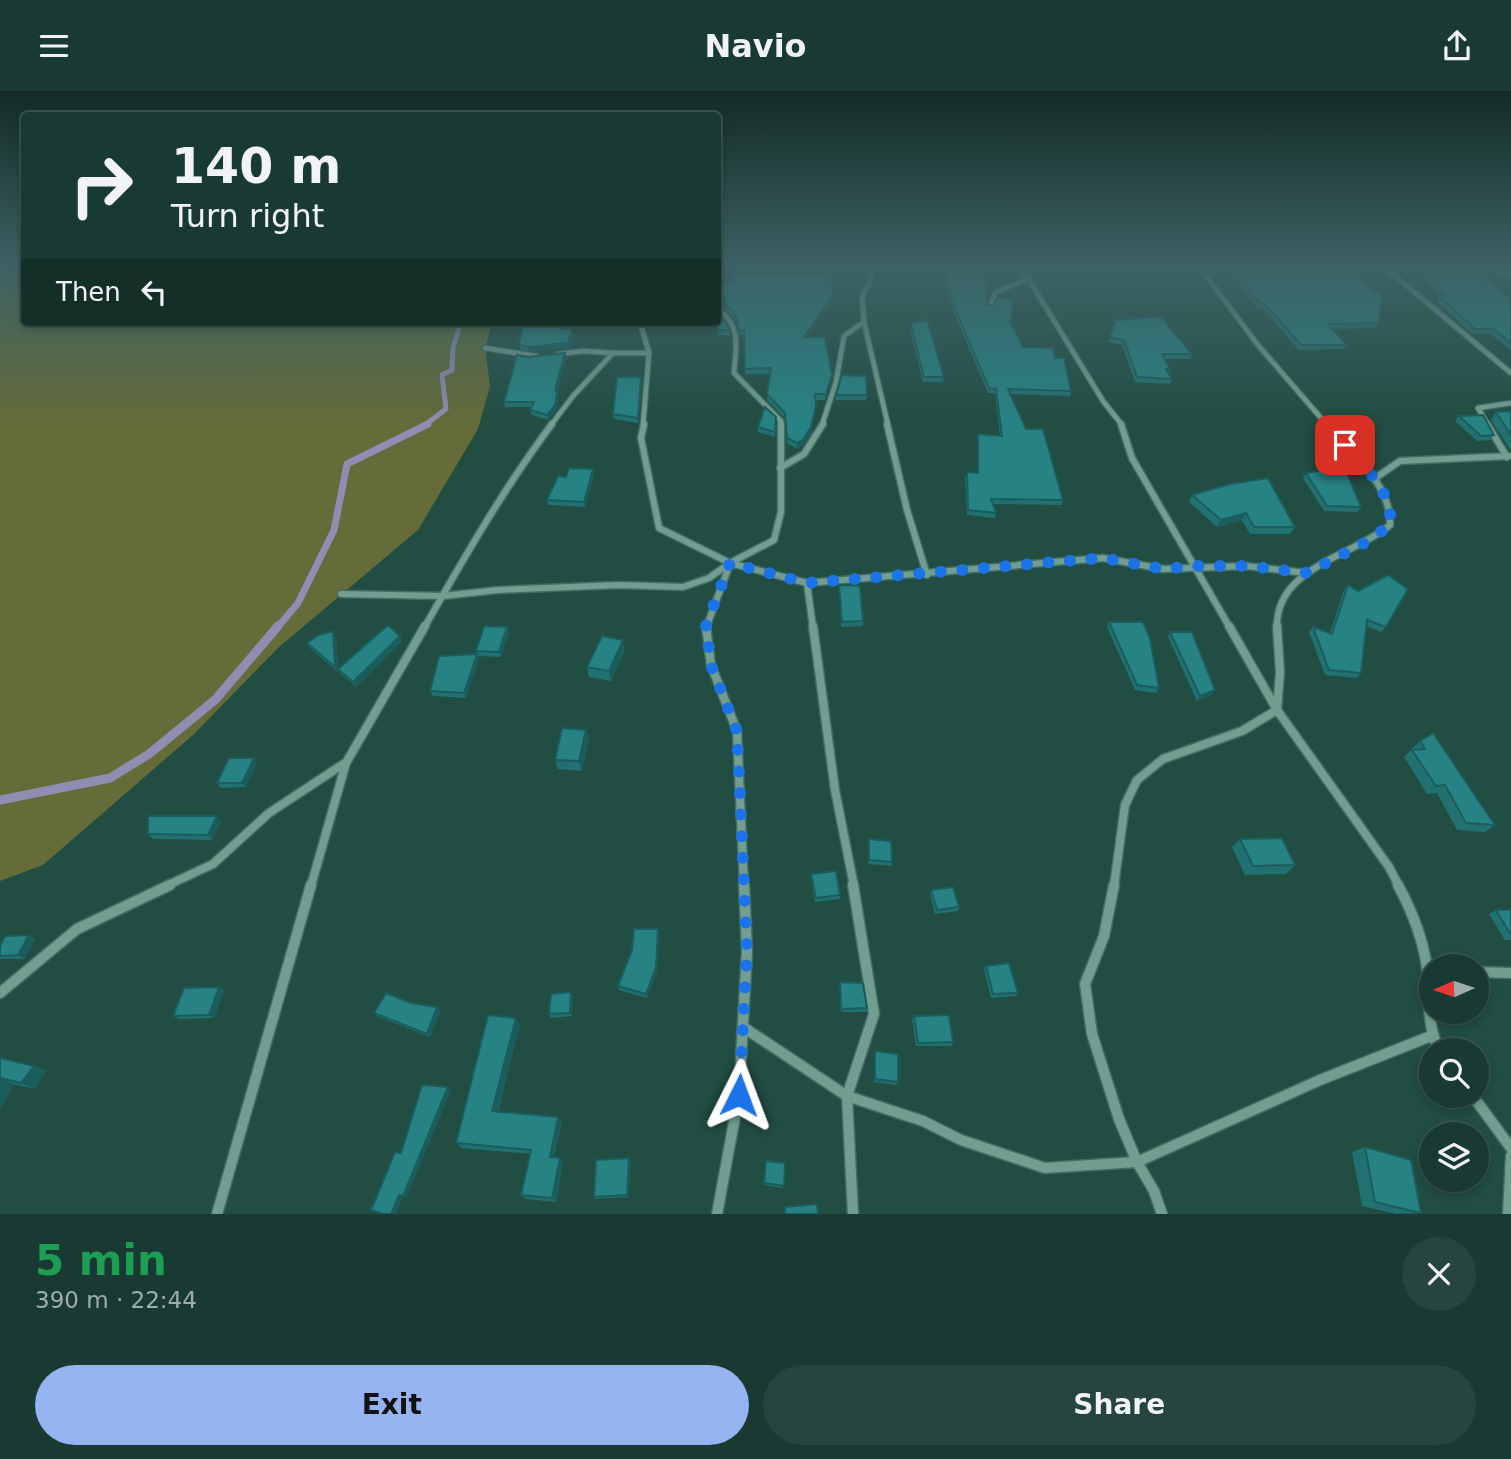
<!DOCTYPE html>
<meta charset="utf-8">
<style>
:root{--surface:#193a32;--page:#26453e;--text:#f1f3f6;--muted:#9fadac;--line:#37544d;--accent:#95b2f1}
body{margin:0;font-family:"DejaVu Sans",sans-serif;background:var(--page);color:var(--text);height:100vh;display:flex;flex-direction:column;font-size:26px;white-space:nowrap}
*{box-sizing:border-box;margin:0}
p{font-size:23px;color:var(--muted)}
.icon{flex:none;width:38px;height:38px;fill:none;stroke:currentColor;stroke-width:2;stroke-linecap:round;stroke-linejoin:round}
.map{position:relative;height:1123px;overflow:hidden}
.side{display:flex;flex-direction:column;background:var(--surface);flex:1}
.side>*{flex:none}
.banner{position:absolute;left:21px;top:21px;width:700px;height:214px;border-radius:7px;box-shadow:0 4px 10px #0003,0 0 0 2px var(--line);background:#193a32;color:var(--text);overflow:hidden}
.needle{width:46px;rotate:267deg}
.fabs{position:absolute;left:1419px;top:863px;display:grid;gap:14px}
.fabs a{display:grid;place-items:center;width:70px;height:70px;border-radius:50%;background:var(--surface);box-shadow:0 4px 10px #0003,0 0 0 2px var(--line);font-size:35px}
.pin{position:absolute;display:grid;place-items:center;width:60px;height:60px;color:#fff;margin:-30px;border-radius:14px;box-shadow:0 4px 10px #0006}
.me{position:absolute;width:77px;margin:-38px;rotate:3deg;stroke-linejoin:round;filter:drop-shadow(0 0 5px #0008)}
.turn{display:flex;align-items:center;gap:24px;height:147px;padding:0 35px;font-size:32px}
.turn .icon{width:91px;height:91px;stroke-width:2.5}
.turn b{display:block;font-size:49px;line-height:60px}
.then{display:flex;align-items:center;height:66px;padding:0 35px;background:#0003;gap:14px;font-size:26px}
.round{display:grid;place-items:center;flex:none;width:74px;height:74px;border-radius:37px;background:var(--page)}
.headline{display:flex;align-items:center;justify-content:space-between;height:119px;padding:0 35px}
h1{font-size:42px;font-weight:600;line-height:52px;color:#1e9e55}
.cta{display:flex;gap:14px;margin-top:auto;padding:14px 35px}
.cta a{flex:1;height:80px;border-radius:42px;background:var(--accent);color:#111;font-size:28px;font-weight:600;line-height:80px;text-align:center}
.cta a+a{background:var(--page);color:var(--text)}
header{display:flex;justify-content:space-between;align-items:center;height:91px;padding:0 35px;background:var(--surface);font-size:32px;font-weight:600}
.map>svg:first-child{display:block}
</style>
<header><svg class="icon" aria-label="menu" viewBox="0 0 24 24"><path d="M4 6h16M4 12h16M4 18h16"/></svg>Navio<svg class="icon" aria-label="share" viewBox="0 0 24 24"><path d="M12 15V3M7 8l5-5 5 5M5 13v7h14v-7"/></svg></header>
<div class="map">
<svg width="1511" height="1123" viewBox="0 0 1511 1123">
<rect width="100%" height="100%" fill="#214d42"/>
<!-- green -->
<polygon fill="#656b39" points="0,174 24,174 24,231 493,231 485,257 490,295 478,338 418,439 278,557 193,644 43,774 0,790"/>
<g fill="none" stroke-linecap="round" stroke-linejoin="round">
<!-- stream-far2 -->
<polyline stroke="#8f8db1" stroke-width="5" points="425,334 446,318 442,284 452,279 453,257 461,231"/>
<!-- stream-far1 -->
<polyline stroke="#8f8db1" stroke-width="7" points="277,537 298,512 334,439 347,373 428,333"/>
<!-- stream -->
<polyline stroke="#8f8db1" stroke-width="9" points="0,709 110,687 149,663 215,609 278,535"/>
<defs>
<g id="minor-far3">
<polyline points="1020,174 1103,310 1122,334"/>
<polyline points="1198,174 1258,254 1327,334"/>
<polyline points="1382,174 1511,282"/>
<polyline points="1478,174 1511,183"/>
<polyline points="990,215 996,201 1030,187"/>
<path d="M718 218C742 236 736 256 734 282L781 330V334"/>
<polyline points="640,231 649,262 643,334"/>
<polyline points="864,231 888,334"/>
<polyline points="485,257 536,265"/>
<polyline points="558,263 584,260 613,262"/>
<polyline points="551,334 573,305 613,262 649,262"/>
<polyline points="822,334 836,291 844,245 864,231 862,205 871,189 869,174"/>
<polyline points="1488,334 1478,317 1511,312"/>
</g>
<g id="minor-far2">
<polyline points="644,333 641,347 659,437 730,472 807,492 1103,467 1163,478 1246,475 1307,482"/>
<polyline points="887,333 907,419 927,484"/>
<polyline points="1121,333 1132,367 1230,537"/>
<polyline points="1487,333 1507,366"/>
<polyline points="780,377 804,363 823,333"/>
<polyline points="1374,388 1400,370 1511,365"/>
<polyline points="807,492 813,537"/>
<polyline points="341,503 443,505 498,499 619,494 683,496 709,487 730,472 774,449 781,421 781,333"/>
<path d="M424 537C464 467 504 397 552 333"/>
<polyline points="706,537 730,473"/>
<path d="M1277 537C1275 476 1354 465 1390 434 1392 394 1350 360 1326 333"/>
</g>
<g id="minor-far1">
<polyline points="706,535 711,574 737,640 744,795"/>
<polyline points="813,535 835,699 854,795"/>
<polyline points="1229,535 1277,619 1389,776 1399,795"/>
<polyline points="166,795 213,773 269,722 345,672"/>
<polyline points="311,795 346,672 425,535"/>
<polyline points="1114,795 1125,714 1137,689 1163,668 1242,640 1277,619 1280,581 1277,535"/>
</g>
<g id="minor">
<polyline points="1114,794 1104,845 1085,893 1092,943 1119,1028 1137,1071 1154,1100 1162,1123"/>
<path d="M1398 794C1412 820 1423 848 1427 877 1430 906 1426 932 1439 959"/>
<polyline points="1477,881 1511,882"/>
<polyline points="0,902 77,838 170,794"/>
<polyline points="743,936 847,1005 923,1030 961,1049 1045,1077 1137,1071 1320,989 1431,945"/>
<polyline points="1472,1004 1511,1057"/>
<polyline points="217,1123 311,794"/>
<polyline points="717,1123 739,1004 747,860 744,794"/>
<polyline points="853,1123 847,1005 874,923 853,794"/>
<polyline points="1508,1123 1511,1065"/>
</g>
</defs>
<!-- minor-far3 casing -->
<use href="#minor-far3" stroke="#446c62" stroke-width="7"/>
<!-- minor-far2 casing -->
<use href="#minor-far2" stroke="#446c62" stroke-width="9"/>
<!-- minor-far1 casing -->
<use href="#minor-far1" stroke="#446c62" stroke-width="11"/>
<!-- minor casing -->
<use href="#minor" stroke="#446c62" stroke-width="13"/>
<!-- minor-far3 -->
<use href="#minor-far3" stroke="#719e91" stroke-width="4.5"/>
<!-- minor-far2 -->
<use href="#minor-far2" stroke="#719e91" stroke-width="6"/>
<!-- minor-far1 -->
<use href="#minor-far1" stroke="#719e91" stroke-width="8"/>
<!-- minor -->
<use href="#minor" stroke="#719e91" stroke-width="10"/>
</g>
<!-- wall -->
<g fill="#227171">
<polygon points="950,174 987,213 1010,230 1023,256 1055,267 1071,300 1070,305 1010,303 1026,338 1063,409 1062,414 993,413 996,422 995,427 967,424 965,386 967,381 977,382 977,348 978,343 1000,345 995,302 988,302 946,203"/>
<polygon points="1228,174 1378,232 1375,237 1333,238 1347,254 1344,258 1299,259 1263,218 1258,218 1226,178"/>
<polygon points="1413,174 1467,174 1511,207 1511,260 1491,243 1472,243 1436,210 1439,205"/>
<polygon points="1496,174 1511,174 1511,178"/>
<polygon points="731,185 834,207 807,246 832,284 831,290 825,309 816,309 815,321 811,342 803,354 797,358 787,352 785,327 767,309 770,283 745,283 744,244 740,244 735,229 724,217 722,192 732,192"/>
<polygon points="1116,229 1192,263 1190,268 1165,268 1170,278 1168,283 1172,288 1170,293 1135,291 1122,254 1108,251"/>
<polygon points="911,233 944,286 943,291 923,291 910,238"/>
<polygon points="717,239 730,239 730,244 718,244"/>
<polygon points="573,243 569,257 529,261 520,259 519,254"/>
<polygon points="528,266 566,267 557,301 558,307 556,319 548,329 532,324 530,319 532,316 505,316 504,311"/>
<polygon points="642,290 638,332 614,328 613,323"/>
<polygon points="836,304 867,304 866,309 835,309"/>
<polygon points="1496,321 1511,322 1511,360 1491,329"/>
<polygon points="1459,325 1494,344 1490,349 1477,350 1455,330"/>
<polygon points="776,326 775,346 758,341 758,336"/>
<polygon points="593,378 594,383 585,416 548,414 547,409"/>
<polygon points="1306,382 1361,416 1357,421 1324,420 1303,387"/>
<polygon points="1192,404 1295,436 1290,443 1250,443 1242,429 1217,436 1189,411"/>
<polygon points="839,494 863,530 863,535 841,536"/>
<polygon points="1348,494 1386,536 1381,541 1366,535 1361,582 1357,587 1325,584 1309,541 1313,536 1330,542 1344,499"/>
<polygon points="1109,531 1159,597 1156,602 1135,599 1107,536"/>
<polygon points="507,536 509,541 501,566 478,565 479,568 466,607 433,605 430,600 477,563 476,560"/>
<polygon points="1170,541 1215,599 1211,604 1197,610 1168,546"/>
<polygon points="336,545 338,581 310,557 307,552"/>
<polygon points="402,550 356,596 341,583 338,578"/>
<polygon points="625,559 611,590 589,586 587,576"/>
<polygon points="586,639 589,648 582,680 558,678 555,669"/>
<polygon points="1420,650 1495,734 1485,741 1457,739 1437,702 1427,703 1404,666"/>
<polygon points="257,672 246,696 221,697 217,692"/>
<polygon points="221,730 212,749 153,748 148,743"/>
<polygon points="869,748 892,771 891,775 868,773"/>
<polygon points="1240,748 1295,774 1286,783 1245,784 1232,756"/>
<polygon points="811,783 840,804 840,808 815,811 811,787"/>
<polygon points="931,799 959,816 958,820 935,823 930,803"/>
<polygon points="1496,819 1511,819 1511,849 1505,849 1489,823"/>
<polygon points="658,838 659,842 657,879 647,907 619,899 618,895"/>
<polygon points="29,844 35,848 24,868 0,868 0,855"/>
<polygon points="986,875 1018,902 1016,905 991,907 984,878"/>
<polygon points="840,891 867,917 866,921 841,921"/>
<polygon points="224,899 214,927 179,928 173,925"/>
<polygon points="573,905 572,925 551,927 549,923"/>
<polygon points="411,912 437,916 440,920 430,946 377,925 374,922"/>
<polygon points="914,925 953,951 951,955 916,955 912,928"/>
<polygon points="520,933 498,1020 558,1026 562,1031 554,1067 560,1067 563,1072 556,1111 526,1108 521,1104 531,1063 462,1057 456,1052"/>
<polygon points="875,960 898,991 897,994 874,991 874,963"/>
<polygon points="0,967 34,975 46,980 34,998 14,993 0,1018"/>
<polygon points="1365,1056 1421,1122 1396,1123 1362,1115 1352,1061"/>
<polygon points="631,1070 628,1106 595,1108 594,1106"/>
<polygon points="766,1070 785,1072 783,1097 764,1094"/>
</g>
<!-- shaded-wall -->
<g fill="#1b5c5c">
<polygon points="834,202 834,207 803,251 804,246"/>
<polygon points="572,238 573,243 569,257 529,261 528,256"/>
<polygon points="565,262 566,267 556,304 555,299"/>
<polygon points="832,284 831,290 825,309 826,303"/>
<polygon points="641,286 642,290 638,332 638,327"/>
<polygon points="557,302 558,307 556,319 548,329 547,324"/>
<polygon points="816,315 811,342 803,354 797,358 797,352"/>
<polygon points="593,378 594,383 585,416 584,411"/>
<polygon points="1246,422 1242,429 1217,436 1221,429"/>
<polygon points="507,536 509,541 501,566 499,561"/>
<polygon points="333,540 336,545 338,581 335,576"/>
<polygon points="400,545 402,550 356,596 353,591"/>
<polygon points="623,549 625,559 611,590 609,580"/>
<polygon points="477,563 479,568 466,607 464,602"/>
<polygon points="1215,599 1211,604 1197,610 1200,605"/>
<polygon points="586,639 589,648 582,680 579,670"/>
<polygon points="254,667 257,672 246,696 242,692"/>
<polygon points="217,725 221,730 212,749 208,744"/>
<polygon points="658,838 659,842 657,879 647,907 646,903"/>
<polygon points="29,844 35,848 24,868 18,864"/>
<polygon points="219,896 224,899 214,927 209,924"/>
<polygon points="571,901 573,905 572,925 570,922"/>
<polygon points="437,916 440,920 430,946 427,943"/>
<polygon points="516,927 520,933 496,1025 492,1020"/>
<polygon points="34,975 46,980 34,998 21,992"/>
<polygon points="1,987 14,993 0,1018 0,989"/>
<polygon points="448,996 451,999 407,1107 403,1105"/>
<polygon points="558,1026 562,1031 553,1070 550,1066"/>
<polygon points="560,1067 563,1072 556,1111 552,1107"/>
<polygon points="629,1067 631,1070 628,1106 627,1104"/>
<polygon points="399,1104 403,1106 396,1123 391,1123"/>
</g>
<!-- building -->
<g fill="#278383" stroke="#1b5c5c" stroke-width="2">
<polygon points="950,174 985,174 987,213 993,214 998,206 1014,208 1010,230 1023,256 1053,257 1055,267 1064,267 1071,300 1008,298 1026,338 1043,338 1063,409 991,408 996,422 968,419 967,381 978,382 978,343 1002,345 996,298 989,297 947,199"/>
<polygon points="1228,174 1346,174 1373,199 1383,201 1378,232 1328,233 1347,254 1301,254 1265,213 1260,213"/>
<polygon points="1420,174 1467,174 1511,207 1511,252 1494,238 1475,238 1439,205 1446,205"/>
<polygon points="830,184 834,202 804,246 825,246 832,284 826,303 815,303 816,315 811,336 803,349 797,352 787,347 785,322 767,303 771,277 745,278 744,239 740,239 735,224 724,211 722,192 734,192 731,185"/>
<polygon points="719,221 730,239 717,239"/>
<polygon points="1161,226 1192,263 1162,263 1170,278 1166,278 1172,288 1137,286 1124,249 1109,246 1116,229"/>
<polygon points="927,228 944,286 924,286 911,233"/>
<polygon points="523,233 572,238 568,252 528,256 519,254"/>
<polygon points="565,262 555,299 557,302 555,314 547,324 530,319 534,311 504,311 517,264 528,266"/>
<polygon points="842,284 866,285 867,304 836,304"/>
<polygon points="617,286 641,286 638,327 613,323"/>
<polygon points="765,316 776,326 775,341 758,336"/>
<polygon points="1510,320 1511,322 1511,344 1496,321"/>
<polygon points="1483,324 1494,344 1481,345 1459,325"/>
<polygon points="1342,376 1348,384 1361,416 1327,415 1306,382"/>
<polygon points="569,377 593,378 584,411 547,409 558,385 566,386"/>
<polygon points="1268,387 1295,436 1254,436 1246,422 1221,429 1192,404 1230,393"/>
<polygon points="1388,484 1408,498 1386,536 1367,529 1361,582 1329,579 1313,536 1332,543 1348,494 1358,500"/>
<polygon points="839,494 860,495 863,530 842,531"/>
<polygon points="1109,531 1143,531 1150,547 1159,597 1137,594"/>
<polygon points="388,534 400,545 353,591 338,578"/>
<polygon points="484,535 507,536 499,561 476,560"/>
<polygon points="333,540 335,576 307,552 319,544"/>
<polygon points="1170,541 1192,541 1215,599 1200,605"/>
<polygon points="602,545 623,549 609,580 587,576"/>
<polygon points="477,563 464,602 430,600 439,565"/>
<polygon points="562,637 586,639 579,670 555,669"/>
<polygon points="1433,642 1495,734 1466,732 1445,694 1436,695 1412,659 1425,658 1420,650"/>
<polygon points="229,667 254,667 242,692 217,692"/>
<polygon points="148,725 217,725 208,744 148,743"/>
<polygon points="1282,747 1295,774 1253,775 1240,748"/>
<polygon points="869,748 891,750 892,771 869,769"/>
<polygon points="836,780 840,804 816,807 811,783"/>
<polygon points="953,796 959,816 937,819 931,799"/>
<polygon points="1496,819 1511,819 1511,844"/>
<polygon points="634,838 658,838 656,876 646,903 618,895 632,859"/>
<polygon points="29,844 18,864 0,865 0,855 5,845"/>
<polygon points="1009,872 1018,902 993,903 986,875"/>
<polygon points="840,891 863,892 867,917 841,918"/>
<polygon points="219,896 209,924 173,925 184,897"/>
<polygon points="571,901 570,922 549,923 551,903"/>
<polygon points="386,902 411,912 437,916 427,943 374,922"/>
<polygon points="488,924 516,927 492,1020 558,1026 550,1066 560,1067 552,1107 521,1104 531,1059 456,1052"/>
<polygon points="949,924 953,951 918,952 914,925"/>
<polygon points="875,960 898,963 898,991 875,988"/>
<polygon points="0,967 34,975 21,992 1,987 0,989"/>
<polygon points="422,994 448,996 403,1105 399,1104 391,1123 383,1123 371,1119 395,1061 401,1062"/>
<polygon points="1365,1056 1411,1069 1421,1122 1375,1111"/>
<polygon points="629,1067 627,1104 594,1106 596,1069"/>
<polygon points="766,1070 785,1072 784,1095 764,1092"/>
<polygon points="817,1113 818,1123 785,1123 785,1116"/>
</g>
<!-- sky -->
<linearGradient id="sky" x2="0" y2="1"><stop stop-color="#122a24"/><stop offset="0.53" stop-color="#3d6265"/><stop offset="1" stop-color="#3d6265" stop-opacity="0"/></linearGradient>
<rect width="1511" height="331" fill="url(#sky)"/>
<g fill="none" stroke-linecap="round" stroke-linejoin="round">
<!-- route -->
<path stroke="#1a73e8" stroke-width="12" stroke-dasharray="0 21.6" d="M739 1004 747 860 737 640 711 574 706 534 730 472 807 492 1103 467 1163 478 1195 475H1247L1307 482 1366 451 1390 434C1394 402 1364 376 1345 354"/>
</g>
</svg>
<div class="fabs">
<a><svg class="needle" viewBox="-14 -14 28 28"><path d="M0-13l5 13h-10z" fill="#e53935"/><path d="M0 13l5-13h-10z" fill="#9fadac"/></svg></a>
<a><svg class="icon" aria-label="search" viewBox="0 0 24 24"><circle cx="10" cy="10" r="6"/><path d="M15 15l6 6"/></svg></a>
<a><svg class="icon" aria-label="layers" viewBox="0 0 24 24"><path d="M12 4l9 5-9 5-9-5zM3 14l9 5 9-5"/></svg></a>
</div>
<div class="pin" style="left:1345px;top:354px;background:#d93025"><svg class="icon" aria-label="arrive" viewBox="0 0 24 24"><path d="M6 21V4h12l-3 4 3 4H6"/></svg></div>
<svg class="me" style="left:739px;top:1004px" viewBox="-20 -20 40 40"><path d="M0-17L14 15 0 8-14 15z" fill="#1a73e8" stroke="#fff" stroke-width="4"/></svg>
<div class="banner">
<div class="turn"><svg class="icon" aria-label="right" viewBox="0 0 24 24"><path d="M7 20v-9h11M14 6l5 5-5 5"/></svg><div><b>140 m</b>Turn right</div></div>
<div class="then">Then<svg class="icon" aria-label="left" viewBox="0 0 24 24"><path d="M17 20v-9H6M10 6l-5 5 5 5"/></svg></div>
</div>
</div>
<section class="side">
<div class="headline"><div><h1>5 min</h1><p>390 m · 22:44</p></div><a class="round"><svg class="icon" aria-label="close" viewBox="0 0 24 24"><path d="M6 6l12 12M18 6L6 18"/></svg></a></div>
<div class="cta"><a>Exit</a><a>Share</a></div>
</section>
